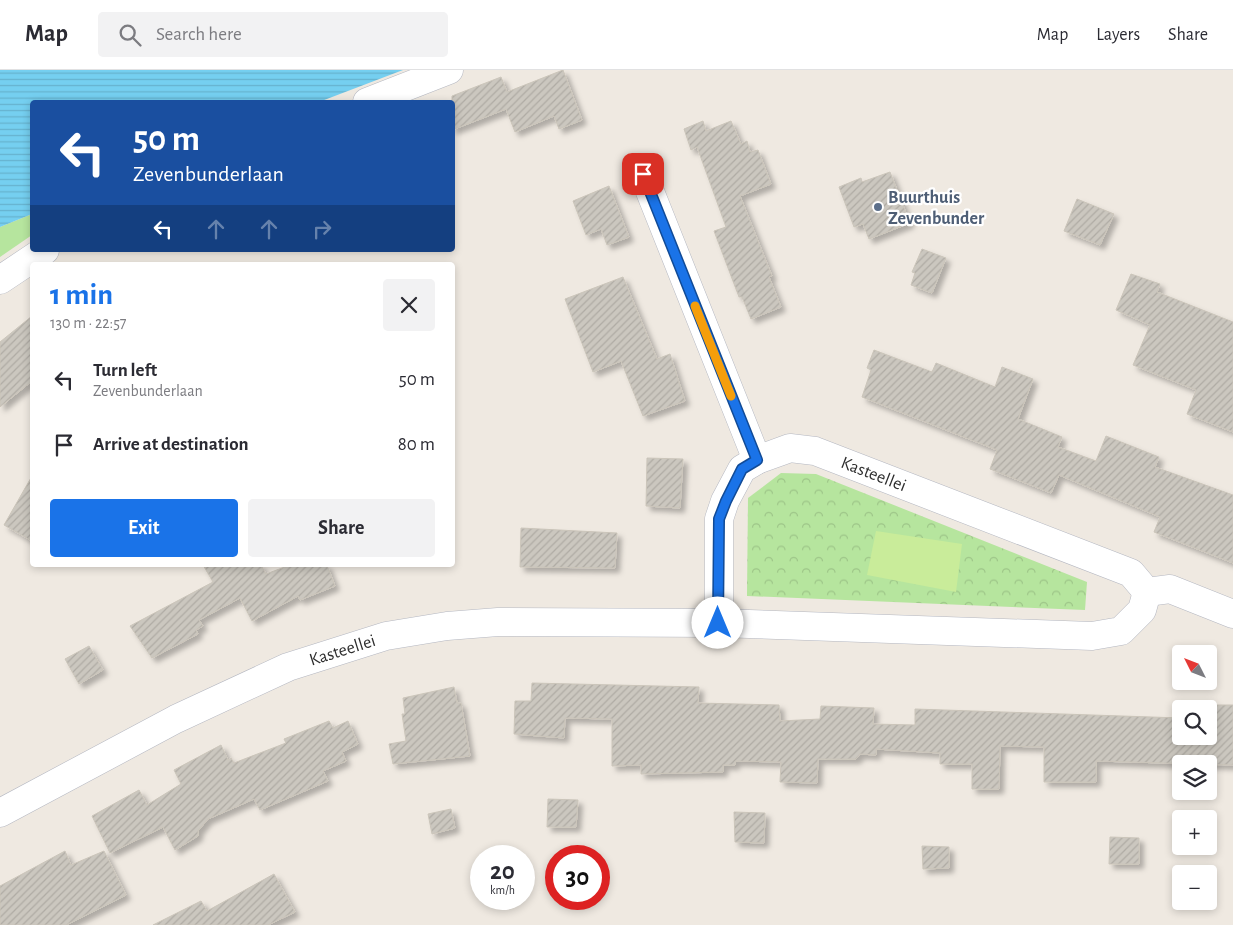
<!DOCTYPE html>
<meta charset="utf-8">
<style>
:root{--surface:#fff;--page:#f2f2f3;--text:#2b2b33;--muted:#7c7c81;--line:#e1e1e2;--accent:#1a73e8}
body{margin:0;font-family:"Alegreya Sans",sans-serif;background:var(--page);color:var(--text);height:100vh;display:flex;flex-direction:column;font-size:19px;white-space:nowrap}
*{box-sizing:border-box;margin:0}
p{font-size:16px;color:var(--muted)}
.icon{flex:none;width:28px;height:28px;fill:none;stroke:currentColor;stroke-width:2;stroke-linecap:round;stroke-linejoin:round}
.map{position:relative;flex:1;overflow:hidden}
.drawer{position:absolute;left:30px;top:192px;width:425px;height:305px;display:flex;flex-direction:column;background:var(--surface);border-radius:5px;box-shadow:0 2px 8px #0003}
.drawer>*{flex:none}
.top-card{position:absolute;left:30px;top:30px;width:425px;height:152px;border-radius:5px;box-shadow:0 2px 8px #0003;background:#1a4fa0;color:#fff;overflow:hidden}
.needle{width:32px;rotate:312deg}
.tools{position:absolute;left:1172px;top:575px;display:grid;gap:10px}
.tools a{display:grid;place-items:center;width:45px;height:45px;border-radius:5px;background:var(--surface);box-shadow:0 2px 8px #0003;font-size:25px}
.speed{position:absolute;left:470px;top:775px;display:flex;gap:10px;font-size:25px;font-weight:700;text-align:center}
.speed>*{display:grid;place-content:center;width:65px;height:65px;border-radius:50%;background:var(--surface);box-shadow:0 2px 8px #0003;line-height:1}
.speed small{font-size:12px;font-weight:400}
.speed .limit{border:8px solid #d22;background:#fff;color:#111}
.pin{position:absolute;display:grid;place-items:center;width:42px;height:42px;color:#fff;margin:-21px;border-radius:10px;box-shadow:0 2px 8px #0006}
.me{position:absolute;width:55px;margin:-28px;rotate:0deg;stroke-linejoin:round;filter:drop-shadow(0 0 4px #0008)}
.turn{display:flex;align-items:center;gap:18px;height:105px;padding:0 20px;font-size:22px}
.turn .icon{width:65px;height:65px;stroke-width:2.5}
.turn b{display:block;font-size:35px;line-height:42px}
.lanes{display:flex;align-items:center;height:48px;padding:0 20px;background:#0003;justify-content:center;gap:25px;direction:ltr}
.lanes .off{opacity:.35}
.round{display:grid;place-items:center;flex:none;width:52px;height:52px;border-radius:5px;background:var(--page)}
.headline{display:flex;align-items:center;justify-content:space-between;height:85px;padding:0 20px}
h1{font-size:30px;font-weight:700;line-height:38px;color:var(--accent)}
.action{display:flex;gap:10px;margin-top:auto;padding:10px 20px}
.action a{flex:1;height:58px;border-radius:5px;background:var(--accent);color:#fff;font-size:20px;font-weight:700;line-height:58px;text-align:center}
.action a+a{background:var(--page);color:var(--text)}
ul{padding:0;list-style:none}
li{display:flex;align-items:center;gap:15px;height:65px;padding:0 20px}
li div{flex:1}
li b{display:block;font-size:19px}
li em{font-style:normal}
header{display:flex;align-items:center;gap:30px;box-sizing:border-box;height:70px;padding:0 25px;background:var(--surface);border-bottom:1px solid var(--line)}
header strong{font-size:24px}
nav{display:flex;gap:28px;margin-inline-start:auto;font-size:18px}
.search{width:350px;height:45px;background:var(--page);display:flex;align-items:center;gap:12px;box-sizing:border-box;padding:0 18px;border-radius:5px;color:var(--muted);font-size:19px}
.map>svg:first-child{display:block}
</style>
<header>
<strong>Map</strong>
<div class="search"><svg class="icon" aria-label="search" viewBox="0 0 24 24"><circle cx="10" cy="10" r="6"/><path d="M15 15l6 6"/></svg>Search here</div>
<nav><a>Map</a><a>Layers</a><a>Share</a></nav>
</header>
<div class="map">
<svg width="1233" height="855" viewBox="0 0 1233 855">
<defs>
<pattern id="park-crowns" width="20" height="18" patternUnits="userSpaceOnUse" patternTransform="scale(1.25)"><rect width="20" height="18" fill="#b6e59e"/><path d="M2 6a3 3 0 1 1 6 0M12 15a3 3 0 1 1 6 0" fill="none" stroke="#9dc588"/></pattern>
<pattern id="water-rules" width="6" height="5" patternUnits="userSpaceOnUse" patternTransform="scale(1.25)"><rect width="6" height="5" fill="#75cff0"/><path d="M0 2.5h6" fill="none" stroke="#66b2ce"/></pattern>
<pattern id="building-hatch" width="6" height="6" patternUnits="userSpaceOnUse" patternTransform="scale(1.25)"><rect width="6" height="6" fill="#cbc7bf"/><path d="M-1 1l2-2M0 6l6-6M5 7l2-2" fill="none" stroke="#afaba4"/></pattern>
<filter id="shadow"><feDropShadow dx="4.5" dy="4.5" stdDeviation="2.5" flood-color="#0004"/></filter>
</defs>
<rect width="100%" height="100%" fill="#efe9e1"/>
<!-- grass -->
<polygon fill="#b6e59e" points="32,144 32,165 0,187 0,157"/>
<!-- park -->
<polygon fill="url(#park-crowns)" points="781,403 816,404 1087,512 1085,540 747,526 748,428"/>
<!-- pitch -->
<polygon fill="#c9ec9a" points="876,461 962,474 956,522 867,505"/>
<!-- water -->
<polygon fill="url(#water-rules)" points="0,0 403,0 319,32 32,32 32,144 0,157"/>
<!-- building -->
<g fill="url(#building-hatch)" stroke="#cbc5ba" filter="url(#shadow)">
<polygon points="563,0 582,50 559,59 554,46 515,62 506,39 452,60 452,26 501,7 507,22"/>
<polygon points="703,51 706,61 731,51 741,74 747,71 750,82 758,80 771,114 740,126 772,206 769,207 781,237 751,249 742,227 739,227 714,161 726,157 697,77 691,80 684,59"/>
<polygon points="890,102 910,153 869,169 863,154 854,157 839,117 861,108 862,112"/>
<polygon points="609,116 629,167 607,175 601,159 586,165 573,131"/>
<polygon points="1077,129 1114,144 1100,175 1064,161"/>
<polygon points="922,179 946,188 932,223 911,215 915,203 912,202"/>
<polygon points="1131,204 1160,214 1157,222 1233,252 1233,362 1187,344 1196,320 1133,295 1150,255 1116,240"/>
<polygon points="623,207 657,289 670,284 685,331 643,346 621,291 593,302 565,229"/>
<polygon points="32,246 32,311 0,337 0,272"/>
<polygon points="874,280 932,302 936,293 995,317 1002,297 1033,309 1018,349 1062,367 1058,377 1096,391 1106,366 1159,387 1155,397 1233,425 1233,493 1154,462 1160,447 1059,405 1051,423 990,399 997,380 862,327 871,300 867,298"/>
<polygon points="647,388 683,389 680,438 646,436"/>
<polygon points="32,406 32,471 4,455"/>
<polygon points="521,458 617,463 615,498 520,497"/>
<polygon points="203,495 261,495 266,504 290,495 327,495 335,516 300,530 298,526 252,551 240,528 199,550 203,556 196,560 198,564 152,588 130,556 213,512"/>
<polygon points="89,576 103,600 79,614 65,589"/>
<polygon points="532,613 699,617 698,633 779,635 780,651 820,649 821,636 874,638 873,654 915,655 915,639 1181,648 1181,666 1209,666 1209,639 1201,639 1201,635 1233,635 1233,695 1096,691 1096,712 1044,712 1044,677 1000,676 999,719 972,719 972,694 940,694 940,683 876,679 876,685 860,684 856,689 818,689 817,713 780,712 781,692 735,691 735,695 723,695 723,702 641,704 641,695 612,696 612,649 565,648 564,668 514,664 515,631 531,631"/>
<polygon points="454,617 457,633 461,633 470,686 393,694 389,674 406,671 402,644 405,644 403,628"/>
<polygon points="329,651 333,658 348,651 358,674 342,682 346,691 323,701 328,711 260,740 254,729 208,749 198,761 198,766 175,780 163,757 110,783 92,746 139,720 147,735 181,714 174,700 221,675 228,690 231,688 234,693 286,673 284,669"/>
<polygon points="548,729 578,730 576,757 547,757"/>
<polygon points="451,739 455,758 432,764 428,744"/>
<polygon points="734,742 765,743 764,773 735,772"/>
<polygon points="1110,767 1139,768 1139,794 1109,794"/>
<polygon points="922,776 949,777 949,798 923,799"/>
<polygon points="65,781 71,795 104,781 126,825 66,855 0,855 0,816"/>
<polygon points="274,804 295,842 268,855 153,855 201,831 207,841"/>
</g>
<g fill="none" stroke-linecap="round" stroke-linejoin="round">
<defs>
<g id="street">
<polyline points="643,104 757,390"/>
<polyline points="1147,522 1170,519 1233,544"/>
<path id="s1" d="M719 553V449L725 431 742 399 757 390 790 378 815 381 1131 503 1147 522"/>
<path id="s2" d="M0 743 176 649 288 597 386 566 447 556 498 552 719 553 1092 566 1121 561 1142 540 1147 522"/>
</g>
<g id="secondary">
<polyline points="367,32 449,0"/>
<polyline points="0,210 45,180"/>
</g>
</defs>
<!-- street casing -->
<use href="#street" stroke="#b4b7c1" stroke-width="29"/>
<!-- secondary casing -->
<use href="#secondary" stroke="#b4b7c1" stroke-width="29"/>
<!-- street -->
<use href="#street" stroke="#fff" stroke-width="28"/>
<!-- secondary -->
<use href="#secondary" stroke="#fff" stroke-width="28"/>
</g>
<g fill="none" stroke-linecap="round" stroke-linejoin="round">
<defs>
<polyline id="route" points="643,104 757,390 742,399 726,431 719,449 718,553"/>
</defs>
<!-- route casing -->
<use href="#route" stroke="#114b97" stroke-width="12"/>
<!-- route -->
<use href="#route" stroke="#1a73e8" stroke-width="9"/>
<!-- slow -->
<polyline stroke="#f59e0b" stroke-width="9" points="695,236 731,326"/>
</g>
<!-- markers -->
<circle fill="#5c6f8a" stroke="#fff" stroke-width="2" cx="878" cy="137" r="5"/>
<g text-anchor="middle" stroke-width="4.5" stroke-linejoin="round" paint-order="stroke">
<!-- service labels -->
<g font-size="18" font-weight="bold" fill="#4e5e75" stroke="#fff" text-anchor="start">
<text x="888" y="133">Buurthuis<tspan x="888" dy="21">Zevenbunder</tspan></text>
</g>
<!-- street labels -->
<g font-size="18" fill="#2e2e2e" stroke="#fff">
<text dy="6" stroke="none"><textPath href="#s1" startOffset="300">Kasteellei</textPath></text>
<text dy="6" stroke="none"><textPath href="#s2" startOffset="380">Kasteellei</textPath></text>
</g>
</g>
</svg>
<div class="tools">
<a><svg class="needle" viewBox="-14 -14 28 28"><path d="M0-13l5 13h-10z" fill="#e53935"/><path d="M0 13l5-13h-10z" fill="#7c7c81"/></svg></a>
<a><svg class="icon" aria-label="search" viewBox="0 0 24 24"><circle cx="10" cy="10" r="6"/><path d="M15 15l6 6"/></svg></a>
<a><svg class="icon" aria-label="layers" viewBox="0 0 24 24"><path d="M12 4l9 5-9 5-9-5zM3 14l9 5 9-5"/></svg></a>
<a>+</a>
<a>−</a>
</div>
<div class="speed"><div>20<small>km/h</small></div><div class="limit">30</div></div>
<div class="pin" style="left:643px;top:104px;background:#d93025"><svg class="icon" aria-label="arrive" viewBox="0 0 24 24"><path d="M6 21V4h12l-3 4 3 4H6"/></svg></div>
<svg class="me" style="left:718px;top:553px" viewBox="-20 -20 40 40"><circle r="19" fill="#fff"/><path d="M0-13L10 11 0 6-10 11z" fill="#1a73e8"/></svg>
<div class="top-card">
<div class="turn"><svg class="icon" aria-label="left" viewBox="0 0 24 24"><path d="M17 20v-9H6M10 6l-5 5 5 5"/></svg><div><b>50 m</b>Zevenbunderlaan</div></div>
<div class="lanes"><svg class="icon" aria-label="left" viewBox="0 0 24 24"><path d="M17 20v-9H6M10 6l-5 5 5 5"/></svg><svg class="icon off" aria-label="ahead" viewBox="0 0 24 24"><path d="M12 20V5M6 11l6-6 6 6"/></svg><svg class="icon off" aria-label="ahead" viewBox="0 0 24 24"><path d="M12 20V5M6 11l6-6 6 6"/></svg><svg class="icon off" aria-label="right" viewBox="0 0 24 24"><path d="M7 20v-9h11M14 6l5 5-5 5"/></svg></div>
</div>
<section class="drawer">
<div class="headline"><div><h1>1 min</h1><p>130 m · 22:57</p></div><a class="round"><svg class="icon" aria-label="close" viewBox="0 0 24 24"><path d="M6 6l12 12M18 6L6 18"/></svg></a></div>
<ul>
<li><svg class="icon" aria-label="left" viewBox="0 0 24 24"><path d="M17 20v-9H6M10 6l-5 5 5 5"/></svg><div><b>Turn left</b><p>Zevenbunderlaan</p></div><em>50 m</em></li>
<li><svg class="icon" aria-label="arrive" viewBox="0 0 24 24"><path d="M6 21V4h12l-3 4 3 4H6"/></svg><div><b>Arrive at destination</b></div><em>80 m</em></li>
</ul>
<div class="action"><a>Exit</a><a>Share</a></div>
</section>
</div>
